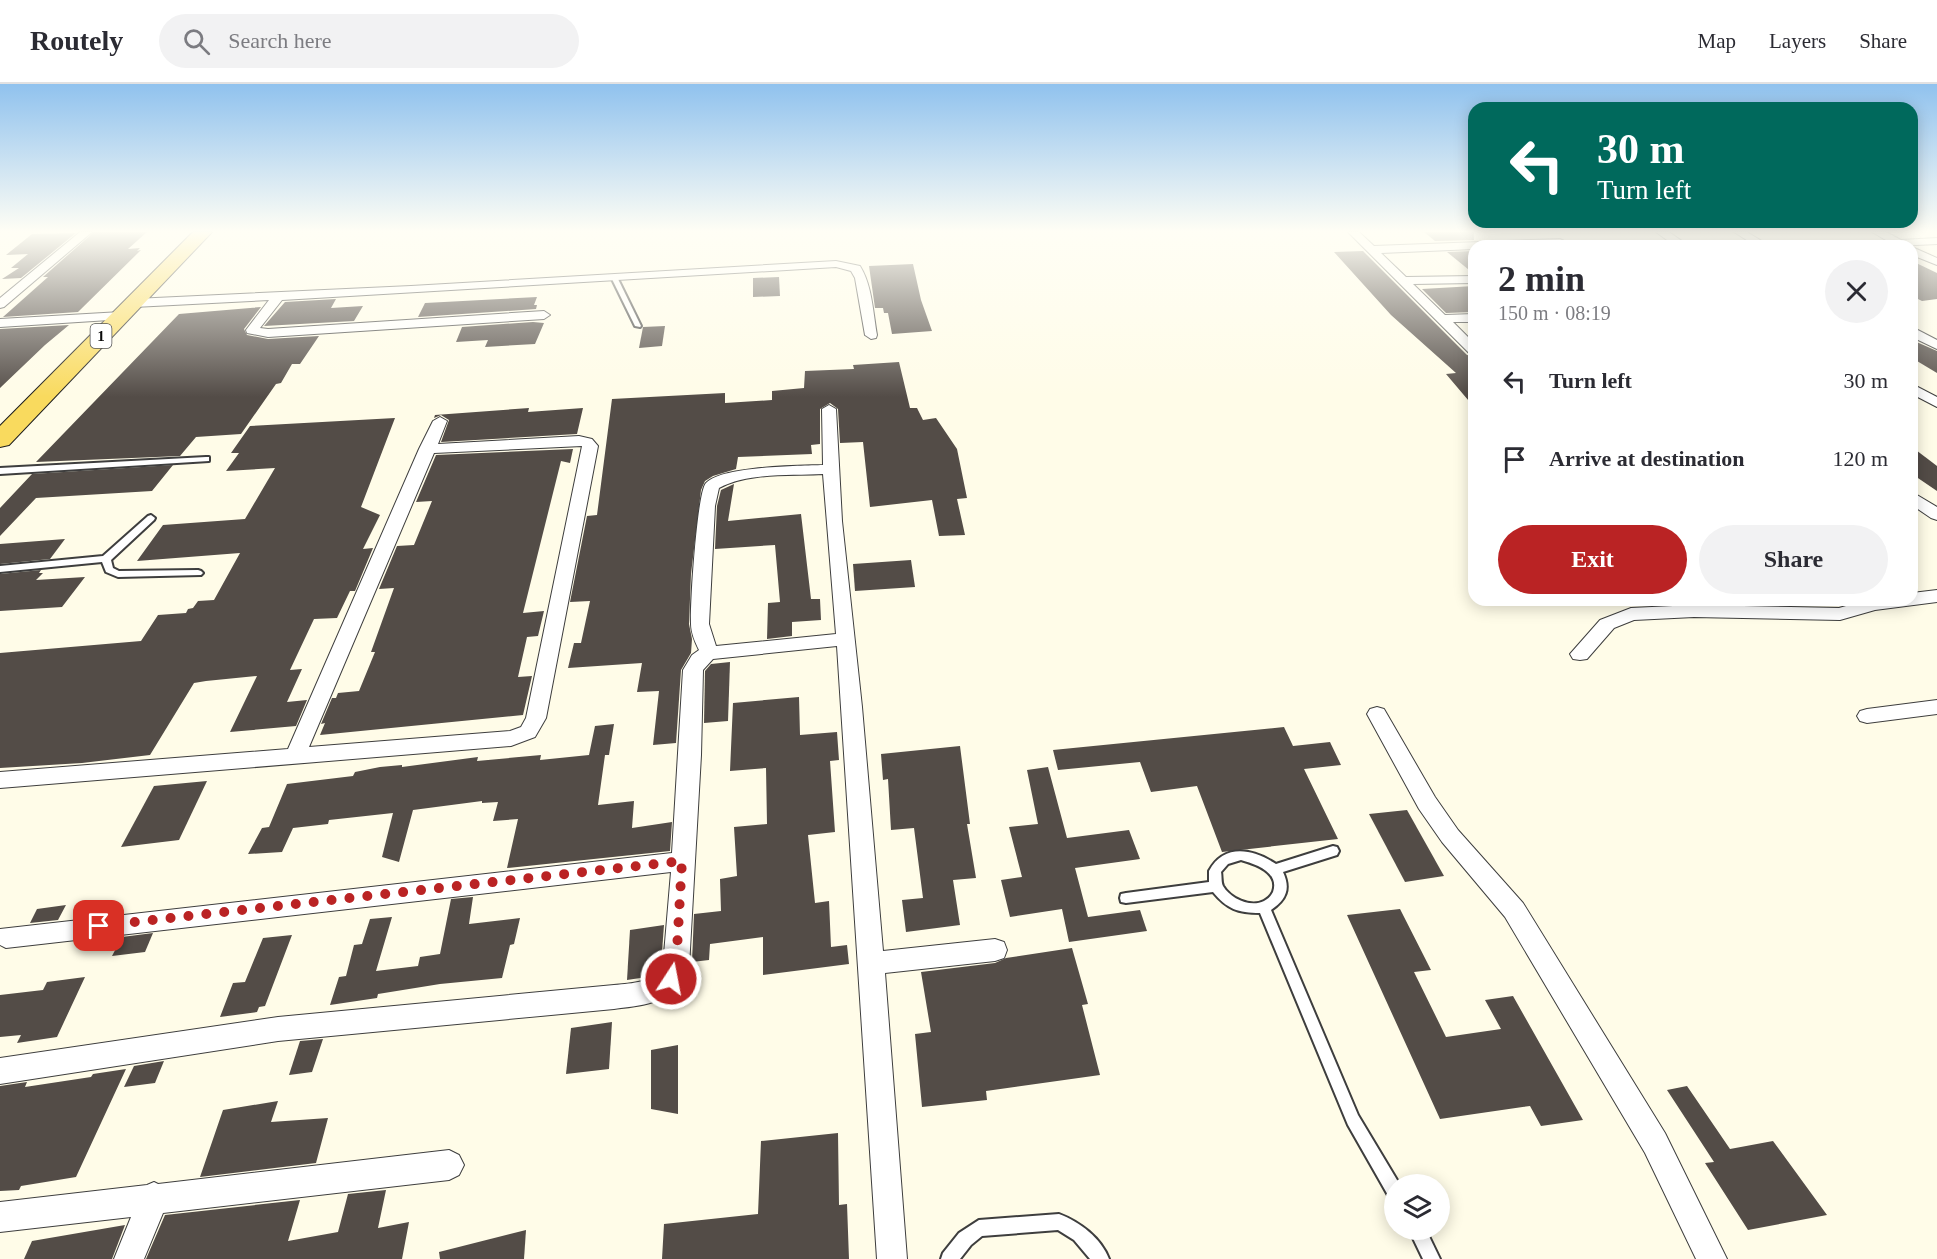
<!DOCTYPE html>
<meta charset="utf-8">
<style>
:root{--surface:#fff;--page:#f2f2f3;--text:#2b2b33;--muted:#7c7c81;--line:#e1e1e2;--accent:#ba2324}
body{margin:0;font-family:"Times New Roman",serif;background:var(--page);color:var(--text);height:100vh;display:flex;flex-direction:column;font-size:22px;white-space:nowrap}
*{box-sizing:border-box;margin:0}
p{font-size:20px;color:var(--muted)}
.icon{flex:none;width:33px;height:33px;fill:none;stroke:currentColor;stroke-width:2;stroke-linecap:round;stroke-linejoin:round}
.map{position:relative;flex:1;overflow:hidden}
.drawer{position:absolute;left:1468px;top:156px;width:450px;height:366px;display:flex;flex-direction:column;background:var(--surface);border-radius:18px;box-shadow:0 3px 15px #0003}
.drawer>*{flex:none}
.guide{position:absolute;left:1468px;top:18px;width:450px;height:126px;border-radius:18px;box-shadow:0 3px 15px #0003;background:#00695c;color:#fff;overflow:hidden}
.controls{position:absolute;left:1384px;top:1090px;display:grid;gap:12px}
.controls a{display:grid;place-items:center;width:66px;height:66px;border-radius:50%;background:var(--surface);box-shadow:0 3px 15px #0003;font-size:30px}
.pin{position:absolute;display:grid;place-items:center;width:51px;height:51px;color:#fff;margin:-26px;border-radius:12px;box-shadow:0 3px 9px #0006}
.me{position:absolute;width:66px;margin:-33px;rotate:11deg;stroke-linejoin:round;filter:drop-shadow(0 0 4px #0008)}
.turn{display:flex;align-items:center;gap:21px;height:126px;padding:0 30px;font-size:27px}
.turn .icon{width:78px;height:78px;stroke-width:2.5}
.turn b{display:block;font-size:42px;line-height:51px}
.round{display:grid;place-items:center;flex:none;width:63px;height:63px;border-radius:32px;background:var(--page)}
.summary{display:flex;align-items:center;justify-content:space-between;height:102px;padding:0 30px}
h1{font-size:36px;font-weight:600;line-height:45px}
.cta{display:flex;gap:12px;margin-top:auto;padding:12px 30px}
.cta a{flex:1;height:69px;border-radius:36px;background:var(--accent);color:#fff;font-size:24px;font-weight:600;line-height:69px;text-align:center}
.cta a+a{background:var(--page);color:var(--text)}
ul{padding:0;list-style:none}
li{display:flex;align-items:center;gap:18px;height:78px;padding:0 30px}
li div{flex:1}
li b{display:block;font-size:22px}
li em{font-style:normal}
header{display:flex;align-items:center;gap:36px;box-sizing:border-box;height:84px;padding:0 30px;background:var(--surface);border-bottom:2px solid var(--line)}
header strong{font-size:28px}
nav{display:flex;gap:33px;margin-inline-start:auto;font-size:21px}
.search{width:420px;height:54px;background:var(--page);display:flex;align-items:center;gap:15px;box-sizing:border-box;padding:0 21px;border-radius:33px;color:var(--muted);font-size:22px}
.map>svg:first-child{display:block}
</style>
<header>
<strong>Routely</strong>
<div class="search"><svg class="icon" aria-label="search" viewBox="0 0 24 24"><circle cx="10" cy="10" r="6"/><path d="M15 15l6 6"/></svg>Search here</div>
<nav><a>Map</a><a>Layers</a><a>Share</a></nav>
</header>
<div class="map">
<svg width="1937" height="1175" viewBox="0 0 1937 1175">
<rect width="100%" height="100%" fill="#fffce8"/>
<!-- building -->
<g fill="#534c47">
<polygon points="94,148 147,148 128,165 140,164 137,167 141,166 78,228 3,233 48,193 43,193"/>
<polygon points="1424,148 1474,148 1474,156 1435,157"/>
<polygon points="76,149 21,194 2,195 19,184 11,184 28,170 6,171 32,150"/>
<polygon points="1363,167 1467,271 1474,272 1474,323 1446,290 1456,289 1391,231 1334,168"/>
<polygon points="1474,167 1474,190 1447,168"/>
<polygon points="1912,177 1937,189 1937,215 1922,217 1912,212"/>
<polygon points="913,180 921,216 932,247 892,250 888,229 884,229 883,224 875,224 869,182"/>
<polygon points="779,193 780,212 753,213 753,194"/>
<polygon points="1474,202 1474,228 1446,229 1422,205"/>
<polygon points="537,213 534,221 537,221 536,225 418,233 425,219"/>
<polygon points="336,215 331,224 363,222 354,237 264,242 285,218"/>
<polygon points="261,223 244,245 247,251 268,255 319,252 300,280 292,280 281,299 276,300 241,350 196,353 180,372 36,378 179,230"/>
<polygon points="533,238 544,239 535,260 485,263 488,256 456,258 462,243"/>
<polygon points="69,241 45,261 0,304 0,245"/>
<polygon points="665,242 662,262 639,264 643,243"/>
<polygon points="1912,256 1937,267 1937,289 1912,274"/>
<polygon points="899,278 910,324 917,324 923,336 936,334 957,365 967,414 957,415 965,451 939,452 932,416 870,423 863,358 840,359 838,325 830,319 820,325 820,360 811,361 812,370 738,373 736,385 713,392 705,397 701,406 691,490 689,540 692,555 691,569 681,586 676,659 653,661 659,607 637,608 642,579 568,584 574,559 581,559 590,517 570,518 587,432 597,431 612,315 725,309 725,319 772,316 772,307 804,304 805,287 854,285 853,281"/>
<polygon points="529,324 528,328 583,324 577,350 441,358 449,336 441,331 434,334 435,331"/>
<polygon points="395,334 361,423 380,431 363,465 373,464 355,507 350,507 337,534 314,535 290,586 302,585 287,618 307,616 296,642 230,648 257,592 206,597 194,599 150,671 82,679 0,684 0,569 141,557 158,531 186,529 188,525 193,524 198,517 214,516 240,469 137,477 163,441 245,435 275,384 226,387 239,369 231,369 250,342"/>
<polygon points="1912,363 1937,382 1937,407 1912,390"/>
<polygon points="573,365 570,379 561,377 523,529 544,527 538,552 527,553 518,593 532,592 523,631 320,651 325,639 321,640 332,614 336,614 338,609 359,607 375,568 371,568 394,504 379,505 397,462 414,461 432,417 416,418 436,371"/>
<polygon points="173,381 152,407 36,414 0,452 0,424 32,390"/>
<polygon points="734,400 728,437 801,430 811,515 820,515 821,536 792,538 792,552 767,555 768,519 780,518 775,461 715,465 717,422 721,406"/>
<polygon points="65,455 50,475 0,480 0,460"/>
<polygon points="911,476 915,503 855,507 853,480"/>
<polygon points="41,486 39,489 43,489 36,496 85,493 62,523 0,527 0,490"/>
<polygon points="730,578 728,637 704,639 705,587 711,580"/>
<polygon points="799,613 800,651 837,648 839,676 830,677 835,748 808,751 815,819 829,817 831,863 847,861 849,880 763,891 763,853 710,860 709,876 692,878 694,830 721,827 720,795 737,792 734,743 767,740 766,684 730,687 733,619"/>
<polygon points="614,640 609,671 605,671 598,721 634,717 632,744 672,738 670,767 507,784 518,735 493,737 498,718 482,719 482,717 413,726 399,778 382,773 393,729 329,736 328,740 293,744 282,768 248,770 262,744 269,743 287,700 353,692 355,688 380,683 402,681 402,683 478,673 477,677 541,671 540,676 589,671 595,642"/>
<polygon points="1284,643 1293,662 1330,658 1341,681 1304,685 1338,755 1222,768 1197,702 1151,708 1140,678 1058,686 1053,666"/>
<polygon points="960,662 970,740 967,740 976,794 953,796 960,841 906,848 902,816 923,814 914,744 891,746 888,695 883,696 881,670"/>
<polygon points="1048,683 1067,754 1129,746 1140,775 1075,784 1088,833 1140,826 1147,847 1069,858 1062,825 1010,833 1001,796 1022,793 1009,743 1038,740 1027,686"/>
<polygon points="207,697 179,756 121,763 154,702"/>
<polygon points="1407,726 1444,792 1405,798 1369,730"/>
<polygon points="473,813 469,840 520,834 514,860 510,861 502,894 440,900 378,910 377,914 330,921 339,893 346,892 354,861 362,860 370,835 392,833 376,887 418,882 420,873 440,870 451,815"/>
<polygon points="66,821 58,836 30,839 37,825"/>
<polygon points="1400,825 1431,886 1414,888 1446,953 1501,945 1485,916 1513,912 1583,1036 1541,1042 1530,1022 1440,1035 1347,831"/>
<polygon points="664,841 661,881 647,893 627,896 630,846"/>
<polygon points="153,849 145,868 112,872 122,853"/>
<polygon points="292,851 265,922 259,923 257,928 220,933 233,899 245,898 263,854"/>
<polygon points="1072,864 1088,920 1082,921 1100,991 986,1007 987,1016 922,1023 915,950 931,948 921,888 995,879 1006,874"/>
<polygon points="85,893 57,953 17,959 21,951 0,953 0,911 43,906 47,898"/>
<polygon points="612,938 609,985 566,990 571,944"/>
<polygon points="323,955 312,988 289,991 300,957"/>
<polygon points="678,961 678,1030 651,1025 651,966"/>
<polygon points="164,977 155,999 124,1003 134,982"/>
<polygon points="126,985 76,1093 21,1102 19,1106 0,1107 0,1002 27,998 25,1003 91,993 93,990"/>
<polygon points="1687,1002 1730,1065 1773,1057 1827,1131 1748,1146 1705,1079 1714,1078 1667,1006"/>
<polygon points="278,1017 271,1038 328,1034 316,1079 200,1093 223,1026"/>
<polygon points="838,1049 839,1121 847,1120 849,1175 662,1175 664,1140 758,1130 761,1057"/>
<polygon points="386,1106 378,1144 409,1138 402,1175 146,1175 165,1131 300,1116 288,1157 338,1148 348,1110"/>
<polygon points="125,1141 112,1175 24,1175 32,1157"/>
<polygon points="526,1146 524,1175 440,1175 439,1168"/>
</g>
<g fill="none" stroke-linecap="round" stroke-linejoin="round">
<defs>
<g id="lane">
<polygon points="612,192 617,193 641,242 640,243 635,242 611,193"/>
<polygon points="206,373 209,373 209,377 0,390 0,384"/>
<polygon points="151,431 155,434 154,436 111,476 113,484 119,487 198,486 201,487 203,489 201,491 118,493 106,488 102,478 0,488 0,482 103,472 148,432"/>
<path d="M1333 762 1337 763 1339 767 1337 771 1283 788C1291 805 1286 816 1271 826L1358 1031 1400 1101H1395V1115L1389 1113 1348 1041 1260 829C1238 829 1227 825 1213 808L1126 819 1121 818 1120 814 1121 810 1126 809 1209 798V787C1224 759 1253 765 1276 780ZM1241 776C1255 780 1280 788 1273 808 1271 812 1268 815 1264 817 1250 824 1230 814 1223 802 1221 798 1222 793 1221 788L1228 780Z"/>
<path d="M1059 1130C1080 1138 1101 1154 1109 1175H1090L1074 1156 1058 1146 982 1152 971 1161 960 1175H941L943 1169 959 1149 979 1136Z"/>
<polygon points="1409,1146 1426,1146 1440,1175 1423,1175"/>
</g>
<g id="street">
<polygon points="80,148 92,148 4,223 0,224 0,214"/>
<polygon points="1348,148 1359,148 1374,162 1560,155 1566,158 1560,161 1474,162 1474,165 1381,169 1406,193 1474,192 1474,199 1413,200 1445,231 1474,230 1474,238 1453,238 1474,259 1474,270 1469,269"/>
<polygon points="1656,148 1669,148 1689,162 1675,162"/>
<polygon points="1734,148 1747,148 1770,162 1756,162"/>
<polygon points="1872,148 1886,148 1901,156 1937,154 1937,160 1896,162"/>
<polygon points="1912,163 1937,174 1937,181 1912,171"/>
<path d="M836 177 860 182C872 201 873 228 877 251L876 254 871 255 865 251 855 194 851 187 836 183 282 216 260 244 268 245 544 227 550 231 544 235 268 253 247 249 246 246 269 216 134 223 128 219 134 215 411 202Z"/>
<polygon points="121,228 127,232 125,235 0,243 0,235"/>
<polygon points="1912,243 1937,256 1937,265 1912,253"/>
<polygon points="1912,300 1937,313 1937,323 1912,310"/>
<path d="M829 321 836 325 842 437 862 623 883 867 995 855 1004 858 1007 866 1004 874 995 877 885 889 907 1175H877L837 562 713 575 703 586 701 671 689 883C671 920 651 920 614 925L278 957 0 1000V974L278 933 614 901C634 899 651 899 663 882L671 788 6 864 0 861V845L672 769 683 586 692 571 699 566C695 558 691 549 691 540 690 522 697 408 706 399 722 382 799 382 823 381L822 325ZM823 390 836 550 716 562 709 540 715 422 719 404C748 388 791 392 823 390Z"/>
<path d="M440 333 447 337 438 360 579 352 592 355 598 362 546 634 535 653 511 662 0 704V688L288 665 419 365 433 337ZM582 362 526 634 521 643 510 647 309 663 434 369Z"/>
<polygon points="1912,408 1937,423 1937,436 1931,434 1912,421"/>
<polygon points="1937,506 1937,518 1875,526 1840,536 1694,533 1634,536 1614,544 1587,575 1580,576 1573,575 1570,570 1600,536 1631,524 1694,521 1839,524 1867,516 1912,516 1912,509"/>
<polygon points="1937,616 1937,630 1867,639 1860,637 1857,632 1860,627 1867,625"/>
<polygon points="1377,623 1384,625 1435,713 1458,746 1523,819 1665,1049 1727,1175 1696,1175 1645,1069 1505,833 1442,758 1419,725 1367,630 1370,625"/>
<polygon points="449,1066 459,1071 464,1081 459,1091 449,1096 163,1129 144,1175 114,1175 131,1133 0,1148 0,1118 147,1101 154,1098 158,1100"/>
</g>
<polygon id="primary" points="193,148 212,148 9,361 0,363 0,342"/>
</defs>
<!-- lane casing -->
<use href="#lane" stroke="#3e3e3e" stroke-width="4"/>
<!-- street casing -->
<use href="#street" stroke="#3e3e3e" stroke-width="2"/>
<!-- primary casing -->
<use href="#primary" stroke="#1c1c1c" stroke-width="2"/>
<!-- lane -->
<use href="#lane" fill="#fff" fill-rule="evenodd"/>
<!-- street -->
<use href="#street" fill="#fff" fill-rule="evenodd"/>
<!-- primary -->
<use href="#primary" fill="#f9da5e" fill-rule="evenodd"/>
</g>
<!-- sky -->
<linearGradient id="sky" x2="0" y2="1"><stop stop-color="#90c2ee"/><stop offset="0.47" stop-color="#fffef5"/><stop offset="1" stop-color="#fffef5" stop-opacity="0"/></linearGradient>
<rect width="1937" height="313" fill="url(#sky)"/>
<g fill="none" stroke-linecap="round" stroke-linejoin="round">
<!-- route -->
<polyline stroke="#ba2324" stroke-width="10" stroke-dasharray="0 18" points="99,842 682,777 676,883 671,895"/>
</g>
<g text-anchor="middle" stroke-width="6" stroke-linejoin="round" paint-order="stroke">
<!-- shield labels -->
<rect fill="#fff" stroke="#545454" stroke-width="1.5" x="90.5" y="240" width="21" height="24" rx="4.5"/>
<g font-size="15" font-weight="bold" fill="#0b0b0b">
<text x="101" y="257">1</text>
</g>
</g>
</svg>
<div class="controls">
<a><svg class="icon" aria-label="layers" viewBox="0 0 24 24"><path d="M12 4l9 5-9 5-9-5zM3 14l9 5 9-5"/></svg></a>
</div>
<div class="pin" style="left:99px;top:842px;background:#d93025"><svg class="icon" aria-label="arrive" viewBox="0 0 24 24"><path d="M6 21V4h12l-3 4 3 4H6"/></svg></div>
<svg class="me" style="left:671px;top:895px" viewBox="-20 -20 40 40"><circle r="17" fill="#ba2324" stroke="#fff" stroke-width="3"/><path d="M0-11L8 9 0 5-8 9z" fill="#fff"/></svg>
<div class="guide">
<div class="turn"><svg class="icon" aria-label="left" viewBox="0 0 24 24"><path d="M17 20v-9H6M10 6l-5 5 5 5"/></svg><div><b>30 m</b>Turn left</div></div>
</div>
<section class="drawer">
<div class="summary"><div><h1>2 min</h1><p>150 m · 08:19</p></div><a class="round"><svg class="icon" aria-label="close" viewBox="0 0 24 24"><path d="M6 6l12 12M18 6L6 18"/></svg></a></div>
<ul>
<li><svg class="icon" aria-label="left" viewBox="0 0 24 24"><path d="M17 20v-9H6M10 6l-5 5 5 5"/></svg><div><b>Turn left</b></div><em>30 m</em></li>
<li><svg class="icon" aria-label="arrive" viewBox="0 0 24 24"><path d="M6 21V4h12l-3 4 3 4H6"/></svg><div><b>Arrive at destination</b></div><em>120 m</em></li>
</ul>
<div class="cta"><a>Exit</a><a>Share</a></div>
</section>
</div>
